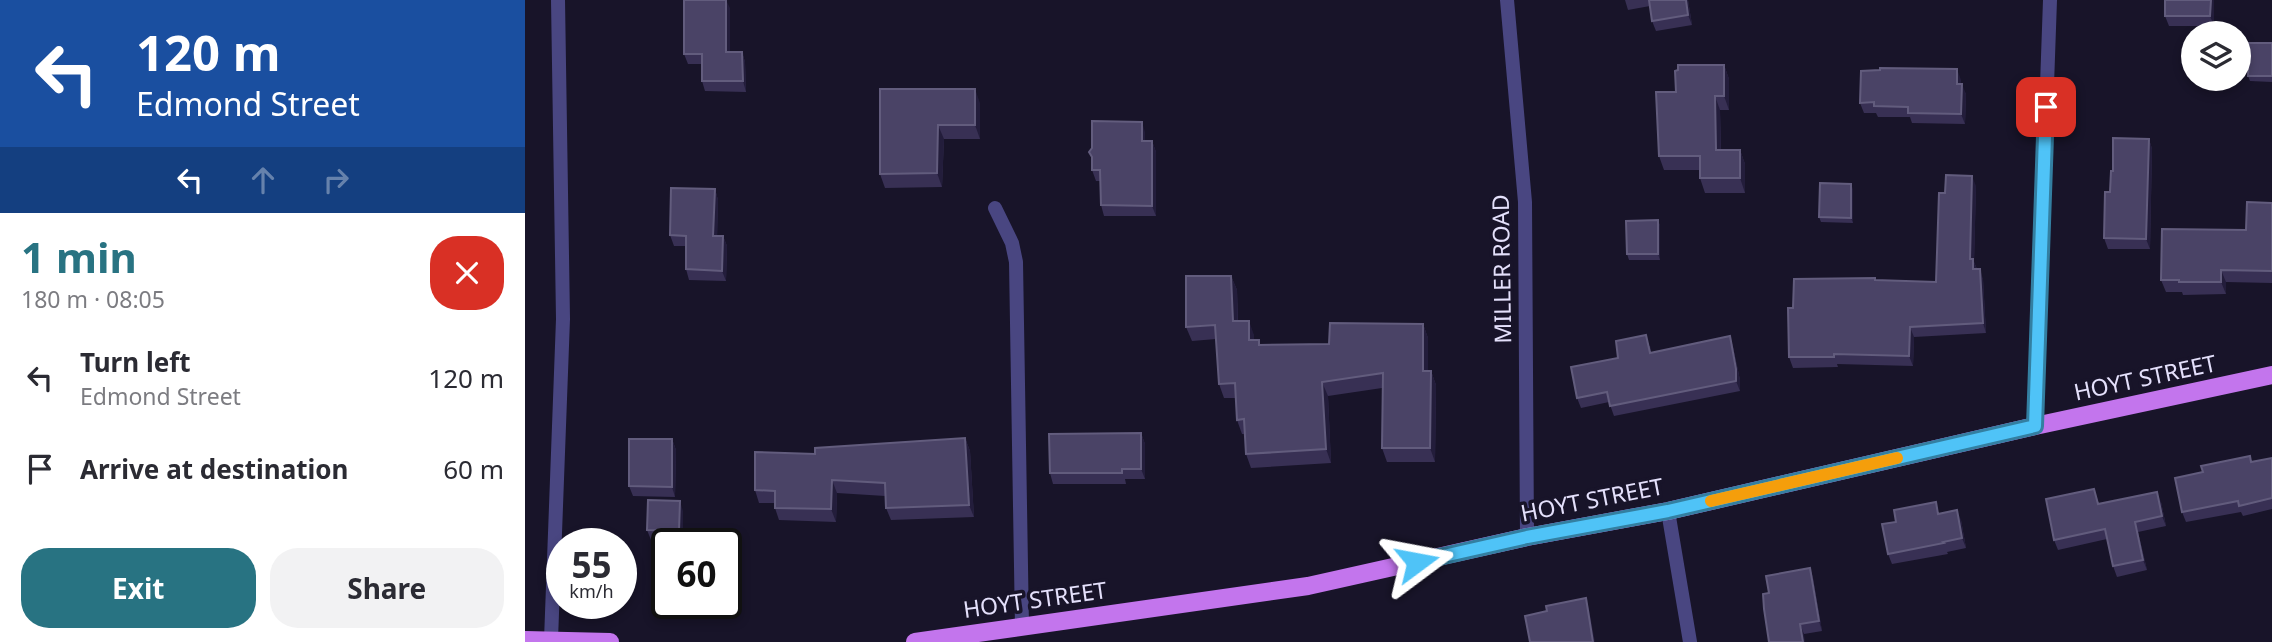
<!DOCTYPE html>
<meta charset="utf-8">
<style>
:root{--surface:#fff;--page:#f2f2f3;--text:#2b2b33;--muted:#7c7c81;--accent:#287382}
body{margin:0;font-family:"Noto Sans",sans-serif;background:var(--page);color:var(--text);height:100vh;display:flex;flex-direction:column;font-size:26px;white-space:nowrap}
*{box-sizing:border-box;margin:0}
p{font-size:23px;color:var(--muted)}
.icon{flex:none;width:38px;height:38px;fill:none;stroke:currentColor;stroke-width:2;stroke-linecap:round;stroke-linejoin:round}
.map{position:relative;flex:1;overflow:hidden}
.drawer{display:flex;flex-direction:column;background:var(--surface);width:525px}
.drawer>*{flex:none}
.banner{background:#1a4fa0;color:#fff;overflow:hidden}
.fabs{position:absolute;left:1656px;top:21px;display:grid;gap:14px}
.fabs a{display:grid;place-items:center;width:70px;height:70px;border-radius:50%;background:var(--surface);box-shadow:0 4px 10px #0003;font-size:35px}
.speed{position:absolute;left:21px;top:528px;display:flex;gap:14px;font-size:35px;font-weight:700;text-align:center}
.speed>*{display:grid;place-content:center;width:91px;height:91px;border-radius:50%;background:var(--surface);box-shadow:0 4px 10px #0003;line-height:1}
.speed small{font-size:18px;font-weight:400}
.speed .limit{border:4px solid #111;border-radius:10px;background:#fff;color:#111}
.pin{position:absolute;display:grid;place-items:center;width:60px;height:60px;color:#fff;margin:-30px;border-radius:14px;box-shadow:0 4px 10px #0006}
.me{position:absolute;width:77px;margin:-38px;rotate:77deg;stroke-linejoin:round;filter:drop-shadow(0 0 5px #0008)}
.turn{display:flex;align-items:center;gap:24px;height:147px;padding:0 21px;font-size:32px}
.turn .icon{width:91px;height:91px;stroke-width:2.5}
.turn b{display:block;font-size:49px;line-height:60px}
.lanes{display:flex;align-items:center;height:66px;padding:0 21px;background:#0003;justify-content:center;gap:35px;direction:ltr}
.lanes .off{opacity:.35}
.round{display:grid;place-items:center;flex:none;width:74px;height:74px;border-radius:28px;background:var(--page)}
.summary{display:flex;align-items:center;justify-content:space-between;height:119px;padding:0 21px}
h1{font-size:42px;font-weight:700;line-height:52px;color:var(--accent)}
.button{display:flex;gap:14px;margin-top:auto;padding:14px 21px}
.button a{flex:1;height:80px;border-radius:28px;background:var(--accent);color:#fff;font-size:28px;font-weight:700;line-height:80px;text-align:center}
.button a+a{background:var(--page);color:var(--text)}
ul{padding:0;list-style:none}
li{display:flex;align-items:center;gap:21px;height:91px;padding:0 21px}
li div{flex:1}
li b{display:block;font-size:26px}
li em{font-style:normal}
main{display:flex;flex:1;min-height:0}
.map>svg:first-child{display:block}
</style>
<main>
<section class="drawer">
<div class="banner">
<div class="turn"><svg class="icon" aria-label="left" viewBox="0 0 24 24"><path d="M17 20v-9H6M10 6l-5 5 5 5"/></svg><div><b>120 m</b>Edmond Street</div></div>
<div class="lanes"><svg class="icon" aria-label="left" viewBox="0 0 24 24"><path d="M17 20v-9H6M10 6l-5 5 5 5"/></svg><svg class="icon off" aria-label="ahead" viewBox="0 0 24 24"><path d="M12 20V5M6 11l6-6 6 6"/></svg><svg class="icon off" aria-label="right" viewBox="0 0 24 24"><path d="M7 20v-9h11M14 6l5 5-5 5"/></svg></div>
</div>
<div class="summary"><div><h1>1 min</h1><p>180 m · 08:05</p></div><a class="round" style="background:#d93025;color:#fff"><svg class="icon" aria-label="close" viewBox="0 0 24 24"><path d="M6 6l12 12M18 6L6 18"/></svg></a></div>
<ul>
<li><svg class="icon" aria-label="left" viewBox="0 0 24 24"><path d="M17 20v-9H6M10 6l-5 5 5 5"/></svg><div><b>Turn left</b><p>Edmond Street</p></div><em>120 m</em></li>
<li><svg class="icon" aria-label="arrive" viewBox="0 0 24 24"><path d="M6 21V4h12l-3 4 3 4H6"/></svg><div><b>Arrive at destination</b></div><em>60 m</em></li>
</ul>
<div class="button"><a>Exit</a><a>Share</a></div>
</section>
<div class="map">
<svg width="1747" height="642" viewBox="0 0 1747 642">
<rect width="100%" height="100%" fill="#181429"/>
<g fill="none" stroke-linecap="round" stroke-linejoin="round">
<!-- service -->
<polyline stroke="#494681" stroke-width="14" points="470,208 487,243 491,262 497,627"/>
<!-- minor -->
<g stroke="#494681" stroke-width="14">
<polyline points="982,0 1000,202 1002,537"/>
<polyline points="1510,426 1525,0"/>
<polyline points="1143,511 1165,642"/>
<polyline points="26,640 38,319 33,0"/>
</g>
<!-- primary -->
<g stroke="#c375ed" stroke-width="18">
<polyline points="0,640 85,642"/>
<polyline points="390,642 783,586 1002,537 1143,511 1510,426 1747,375"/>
</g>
</g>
<!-- wall -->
<g fill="#383054">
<polygon points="1100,0 1163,0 1167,25 1131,31 1127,21 1125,6 1103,10"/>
<polygon points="1640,0 1689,0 1689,26 1644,26 1640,16"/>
<polygon points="205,8 205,52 217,52 220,62 221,92 180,91 177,81 177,64 163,64 159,54"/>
<polygon points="1747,43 1747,82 1725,81 1723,76"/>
<polygon points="1199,65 1204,79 1204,110 1195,110 1196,150 1215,150 1220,164 1220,193 1180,193 1175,178 1175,170 1139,170 1134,156 1151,92"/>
<polygon points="1436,80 1435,84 1441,94 1440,124 1387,123 1385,117 1353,117 1351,113 1339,113 1335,103"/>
<polygon points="355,89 455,103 455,139 419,139 417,187 360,188 355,174"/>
<polygon points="620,132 620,141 627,141 631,152 631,216 579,216 576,205 575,181 571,181 567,170 567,159 564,152"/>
<polygon points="1624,139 1627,149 1625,249 1583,249 1579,238 1588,171"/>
<polygon points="1451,186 1449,262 1452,269 1458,279 1461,333 1389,337 1388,366 1312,364 1313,367 1268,368 1264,357 1268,308 1351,280 1411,282 1420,193"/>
<polygon points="190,189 193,200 192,236 198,236 202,246 201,281 164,280 161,269 161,246 149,246 145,235"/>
<polygon points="1328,189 1328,223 1296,222 1294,217"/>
<polygon points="1747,203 1747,283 1701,282 1701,294 1658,295 1657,292 1641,292 1636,280 1721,230"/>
<polygon points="1133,220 1135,226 1135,260 1104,260 1102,254"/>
<polygon points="706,276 712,290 713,321 729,335 729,340 734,340 735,345 804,344 898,324 903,338 903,371 906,371 911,385 910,462 862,462 857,448 857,388 803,396 806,463 726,468 721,454 720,434 717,434 712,420 711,398 699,398 694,384 691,339 667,341 661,327"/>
<polygon points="1205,336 1208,347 1215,380 1215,391 1089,416 1084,402 1056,408 1052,398 1093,358 1125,346 1126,353"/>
<polygon points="616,433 620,444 620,479 600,479 601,484 528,484 525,473"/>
<polygon points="440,438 445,451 449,517 366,520 361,508 360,496 312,493 311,522 254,520 250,508 250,503 234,503 230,490 290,454"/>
<polygon points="147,439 151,450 150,497 108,496 104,486"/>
<polygon points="1747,458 1747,509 1718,516 1716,512 1661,522 1657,512 1727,462"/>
<polygon points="1569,489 1574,504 1636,502 1641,526 1613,532 1622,570 1592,577 1588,566 1582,539 1533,550 1529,540"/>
<polygon points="158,511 158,541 126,540 122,530"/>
<polygon points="1415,513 1436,520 1441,548 1422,552 1423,554 1367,564 1363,554"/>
<polygon points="1285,568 1288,578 1297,631 1279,634 1244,593"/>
</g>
<!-- shaded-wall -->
<g fill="#231d3b">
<polygon points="201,0 205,8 205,62 201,52"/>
<polygon points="1161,0 1163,0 1167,25 1163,15"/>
<polygon points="1686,0 1689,0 1689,26 1685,16"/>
<polygon points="217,52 220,62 221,92 218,81"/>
<polygon points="1199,65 1204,79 1204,110 1199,96"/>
<polygon points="1432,69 1436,80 1435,94 1432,84"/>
<polygon points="1437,84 1441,94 1440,124 1436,114"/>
<polygon points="450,89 455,103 455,139 450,125"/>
<polygon points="1190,96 1195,110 1196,164 1191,150"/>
<polygon points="617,122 620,132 620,152 617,141"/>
<polygon points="413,125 419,139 417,187 412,173"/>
<polygon points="1624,139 1627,149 1625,249 1621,239"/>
<polygon points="627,141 631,152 631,216 627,206"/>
<polygon points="1215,150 1220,164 1220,193 1215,178"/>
<polygon points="1447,176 1451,186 1449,262 1452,269 1452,280 1445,259"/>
<polygon points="1326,184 1328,189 1328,223 1326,218"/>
<polygon points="190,189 193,200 192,246 188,236"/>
<polygon points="1133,220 1135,226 1135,260 1133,254"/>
<polygon points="198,236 202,246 201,281 197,271"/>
<polygon points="1455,269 1458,279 1461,333 1458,323"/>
<polygon points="1696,270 1701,282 1701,294 1696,282"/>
<polygon points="706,276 712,290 713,335 708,321"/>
<polygon points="724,321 729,335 729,354 724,340"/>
<polygon points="898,324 903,338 903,385 898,371"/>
<polygon points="1385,327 1389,337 1388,366 1384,356"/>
<polygon points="1205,336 1208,347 1215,380 1215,391 1211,381"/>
<polygon points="906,371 911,385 910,462 905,448"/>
<polygon points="797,382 803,396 806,463 801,449"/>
<polygon points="616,433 620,444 620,479 616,469"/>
<polygon points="440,438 445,451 449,517 444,505"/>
<polygon points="147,439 151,450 150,497 147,487"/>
<polygon points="307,480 312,493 311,522 306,509"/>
<polygon points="1632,492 1636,502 1641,526 1637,516"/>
<polygon points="155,501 158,511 158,541 154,531"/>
<polygon points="1432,510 1436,520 1441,548 1437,538"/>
<polygon points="1610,522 1613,532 1622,570 1618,560"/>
<polygon points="1285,568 1288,578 1297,631 1294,621"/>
<polygon points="1061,598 1064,609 1070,642 1068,642"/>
<polygon points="1275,624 1279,634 1280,642 1278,642"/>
</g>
<!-- building -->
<g fill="#4a4366" stroke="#625c7d" stroke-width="2">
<polygon points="159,0 201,0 201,52 217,52 218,81 177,81 177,54 159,54"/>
<polygon points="1124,0 1161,0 1163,15 1127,21"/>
<polygon points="1640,0 1686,0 1685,16 1640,16"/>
<polygon points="1724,43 1747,43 1747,76 1723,76"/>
<polygon points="1153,65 1199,65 1199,96 1190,96 1191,150 1215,150 1215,178 1175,178 1175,156 1134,156 1131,92 1151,92 1150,71 1153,70"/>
<polygon points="1355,68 1432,69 1432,84 1437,84 1436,114 1383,113 1383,107 1349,106 1349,102 1335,103 1336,71 1355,70"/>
<polygon points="355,89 450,89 450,125 413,125 412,173 355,174"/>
<polygon points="567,121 617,122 617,141 627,141 627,206 576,205 575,170 567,170 567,157 564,152 567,148"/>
<polygon points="1588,138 1624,139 1621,239 1579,238 1580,192 1585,192 1586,171 1588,171"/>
<polygon points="1421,175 1447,176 1445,259 1448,259 1448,269 1455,269 1458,323 1385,327 1384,356 1309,354 1309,357 1264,357 1263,308 1268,308 1269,279 1350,278 1350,280 1411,282 1414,193 1420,193"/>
<polygon points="1295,183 1326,184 1326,218 1294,217"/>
<polygon points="146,188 190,189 188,236 198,236 197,271 161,269 161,236 145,235"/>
<polygon points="1722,202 1747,203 1747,271 1696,270 1696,282 1654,282 1654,280 1636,280 1637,229 1721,230"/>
<polygon points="1133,220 1133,254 1102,254 1101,221"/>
<polygon points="661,276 706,276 708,321 724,321 724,340 734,340 734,345 804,344 805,323 898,324 898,371 906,371 905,448 857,448 858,373 797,382 801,449 721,454 719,419 712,420 710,383 694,384 690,325 661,327"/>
<polygon points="1121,335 1125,353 1205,336 1211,369 1211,381 1085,406 1082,392 1052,398 1046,367 1093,358 1091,341"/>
<polygon points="616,433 616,469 597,469 597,473 525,473 524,434"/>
<polygon points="440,438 444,505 361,508 360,483 307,480 306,509 250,508 250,491 230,490 230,452 290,454 290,448"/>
<polygon points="104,439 147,439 147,487 104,486"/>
<polygon points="1725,456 1726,462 1747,458 1747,498 1714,506 1713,501 1657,512 1650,478 1678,472 1676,466"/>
<polygon points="1569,489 1573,504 1632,492 1637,516 1610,522 1618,560 1588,566 1580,529 1529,540 1521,499"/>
<polygon points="123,500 155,501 154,531 122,530"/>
<polygon points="1411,502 1413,514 1432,510 1437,538 1418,542 1419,543 1363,554 1357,524 1371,522 1369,510"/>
<polygon points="1285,568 1294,621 1275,624 1278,642 1244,642 1239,609 1238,594 1244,593 1241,576"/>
<polygon points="1061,598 1068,642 1005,642 1000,616 1022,611 1021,606"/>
</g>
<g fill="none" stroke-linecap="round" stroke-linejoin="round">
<defs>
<polyline id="route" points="892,562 1002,537 1143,511 1510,426 1521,107"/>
</defs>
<!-- route casing -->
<use href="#route" stroke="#337fa1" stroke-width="18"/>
<!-- route -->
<use href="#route" stroke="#4fc3f7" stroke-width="12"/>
<!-- slow -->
<polyline stroke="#f59e0b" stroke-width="12" points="1186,501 1372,458"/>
</g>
<g text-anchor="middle" stroke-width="7" stroke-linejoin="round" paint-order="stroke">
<!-- street labels -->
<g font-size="23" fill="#e4e0fb" stroke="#181429">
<text transform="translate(977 269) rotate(-91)" y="8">MILLER ROAD</text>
<text transform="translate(1620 378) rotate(-12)" y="8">HOYT STREET</text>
<text transform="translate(1067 500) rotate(-11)" y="8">HOYT STREET</text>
<text transform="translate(510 600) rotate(-8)" y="8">HOYT STREET</text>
</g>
</g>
</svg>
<div class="fabs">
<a><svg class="icon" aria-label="layers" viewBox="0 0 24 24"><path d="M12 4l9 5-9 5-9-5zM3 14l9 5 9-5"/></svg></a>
</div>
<div class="speed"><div>55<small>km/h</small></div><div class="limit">60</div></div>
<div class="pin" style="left:1521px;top:107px;background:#d93025"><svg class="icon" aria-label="arrive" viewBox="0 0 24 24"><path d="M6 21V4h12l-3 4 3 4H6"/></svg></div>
<svg class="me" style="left:892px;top:562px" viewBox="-20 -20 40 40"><path d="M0-17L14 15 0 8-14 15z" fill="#4fc3f7" stroke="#fff" stroke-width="4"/></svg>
</div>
</main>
